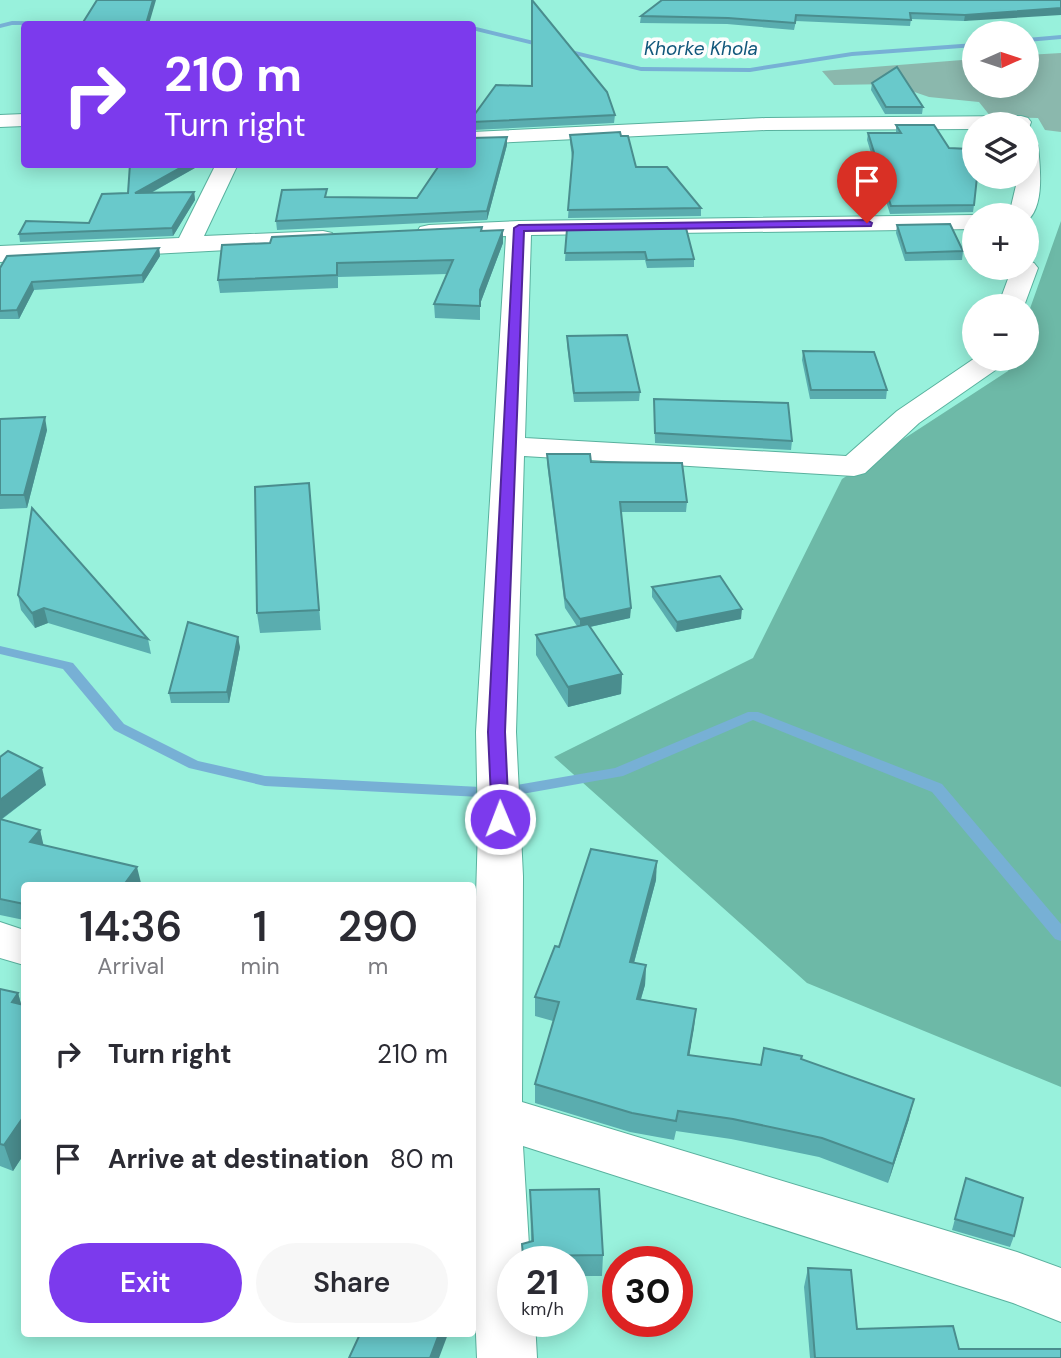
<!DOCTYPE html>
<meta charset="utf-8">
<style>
:root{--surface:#fff;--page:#f7f7f7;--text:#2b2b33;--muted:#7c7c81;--accent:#7c3aed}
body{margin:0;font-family:"DM Sans",sans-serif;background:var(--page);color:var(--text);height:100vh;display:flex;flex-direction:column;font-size:26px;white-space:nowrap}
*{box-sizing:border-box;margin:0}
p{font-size:23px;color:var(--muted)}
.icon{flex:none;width:38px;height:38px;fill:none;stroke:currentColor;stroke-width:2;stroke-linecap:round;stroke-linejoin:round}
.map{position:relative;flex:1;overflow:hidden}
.panel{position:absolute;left:21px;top:882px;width:455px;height:455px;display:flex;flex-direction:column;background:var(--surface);border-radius:7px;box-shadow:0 4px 18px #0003}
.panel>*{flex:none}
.banner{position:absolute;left:21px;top:21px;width:455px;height:147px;border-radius:7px;box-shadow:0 4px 18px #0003;background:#7c3aed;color:#fff;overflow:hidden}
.needle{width:46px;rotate:87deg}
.buttons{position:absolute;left:962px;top:21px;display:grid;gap:14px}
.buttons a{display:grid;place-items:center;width:77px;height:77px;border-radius:50%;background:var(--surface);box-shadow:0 4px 18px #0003;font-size:35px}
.speed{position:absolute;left:497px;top:1246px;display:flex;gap:14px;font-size:35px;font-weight:700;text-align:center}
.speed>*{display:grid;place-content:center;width:91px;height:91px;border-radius:50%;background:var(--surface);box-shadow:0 4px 18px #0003;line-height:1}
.speed small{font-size:18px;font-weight:400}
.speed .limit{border:10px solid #d22;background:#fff;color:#111}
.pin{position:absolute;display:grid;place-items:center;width:60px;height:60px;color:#fff;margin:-72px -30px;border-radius:50% 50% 50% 0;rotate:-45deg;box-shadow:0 0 7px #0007}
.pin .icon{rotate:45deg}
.me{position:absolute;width:77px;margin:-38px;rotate:359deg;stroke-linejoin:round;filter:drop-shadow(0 0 5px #0008)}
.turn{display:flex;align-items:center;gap:24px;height:147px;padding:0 28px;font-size:32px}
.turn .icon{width:91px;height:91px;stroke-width:2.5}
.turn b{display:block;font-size:49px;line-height:60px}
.eta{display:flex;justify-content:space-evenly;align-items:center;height:119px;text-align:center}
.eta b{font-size:42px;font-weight:600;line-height:49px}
.primary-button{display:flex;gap:14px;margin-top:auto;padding:14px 28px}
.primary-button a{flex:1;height:80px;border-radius:42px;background:var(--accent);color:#fff;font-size:28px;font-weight:600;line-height:80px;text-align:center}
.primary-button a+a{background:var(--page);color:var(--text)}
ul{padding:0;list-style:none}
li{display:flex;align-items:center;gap:21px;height:105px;padding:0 28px}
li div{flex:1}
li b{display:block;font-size:26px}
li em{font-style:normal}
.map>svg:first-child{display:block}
</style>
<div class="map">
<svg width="1061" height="1358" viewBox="0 0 1061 1358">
<rect width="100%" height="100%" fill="#98f1dc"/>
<!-- green -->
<polygon fill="#8bb8ad" points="1061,53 1061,132 1045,130 1038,118 991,117 979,102 929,97 891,84 834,85 822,71 975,59 975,86 1027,86 1027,55"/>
<!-- forest -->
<polygon fill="#6db9a7" points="1061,221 1061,1087 807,983 554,757 753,658 842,479 1008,371 1013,359 1027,359 1027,317"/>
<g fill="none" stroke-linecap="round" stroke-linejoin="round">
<!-- stream -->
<g fill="#77b0d5" fill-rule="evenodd">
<polygon points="12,21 103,22 106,24 12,25 0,28 0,24"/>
<polygon points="125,22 424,22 427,24 122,24"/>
<polygon points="472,26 641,67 750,68 852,52 975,43 975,47 852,56 750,72 641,71 472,30"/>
<polygon points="1061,35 1061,39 1027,42 1027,38"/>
<polygon points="0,646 73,663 124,724 198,761 265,776 500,788 615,768 748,712 758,712 942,784 1061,924 1061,941 1055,939 932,792 753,720 623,776 500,798 265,786 189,768 114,730 63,669 0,654"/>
</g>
<defs>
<g id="minor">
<polygon points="24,114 24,126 0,127 0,115"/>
<polygon points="1021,116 1028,118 1031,122 1029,128 1027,129 1027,124 975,124 975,129 766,130 472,144 472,132 766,118"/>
<path d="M1027 140 1035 141 1038 146C1040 167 1045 206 1027 221V215H1009L1018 177H1027Z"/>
<polygon points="216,164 238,164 204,236 323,231 332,233 335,238 332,243 323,245 0,262 0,246 179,238"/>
<polygon points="975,215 975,229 531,235 525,438 846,456 897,411 975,358 1003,359 997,369 919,423 865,473 854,476 524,456 516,732 523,876 522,1102 1017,1252 1061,1268 1061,1322 1013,1303 523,1146 530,1262 513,1262 513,1321 535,1321 537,1358 477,1358 472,1239 472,1035 478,828 476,732 506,236 429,239 420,237 417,232 420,227 429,225 519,221"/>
<polygon points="1027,261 1034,263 1038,268 1024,306 998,306 1012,268 1027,268"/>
<polygon points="0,922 24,930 24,965 0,958"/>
</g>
</defs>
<!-- minor casing -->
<use href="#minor" stroke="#59b19e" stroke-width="2"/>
<!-- minor -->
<use href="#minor" fill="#fff" fill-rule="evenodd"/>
</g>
<!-- wall -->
<g fill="#5aadaf">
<polygon points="1061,0 964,21 911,19 910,26 796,21 794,30 727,24 640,23 641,16"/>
<polygon points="872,83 923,107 922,114 885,114 871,90"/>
<polygon points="615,115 614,123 472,130 472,118"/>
<polygon points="896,125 974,205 973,212 890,214 867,140 868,133 896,133"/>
<polygon points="570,135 636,167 701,208 701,216 568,218 572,158 570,142"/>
<polygon points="507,145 487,220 277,230 276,221 327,197 417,198"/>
<polygon points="130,164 202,164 151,193 194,192 195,200 173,236 20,242 19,234 89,223 128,193"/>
<polygon points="897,225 963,251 962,260 905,261 896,233"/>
<polygon points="567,229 694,259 694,267 647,268 645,260 565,261"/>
<polygon points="503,230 503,243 480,304 480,320 435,318 434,304 447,274 338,277 338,288 220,293 218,280 270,243 482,231"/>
<polygon points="159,248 160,256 143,283 34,290 19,319 0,319 0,268"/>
<polygon points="567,336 640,392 639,401 574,402 567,345"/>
<polygon points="803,351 887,390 886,399 810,399 802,360"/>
<polygon points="654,399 792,441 791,450 655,443"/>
<polygon points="0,419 47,430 27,508 0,509"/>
<polygon points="547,454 591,462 687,502 686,512 621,512 630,618 590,627 622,674 621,694 568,707 536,655 536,635 577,626 565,608 547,463"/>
<polygon points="309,483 321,630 260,633 257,613"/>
<polygon points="652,587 741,619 676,632 652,597"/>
<polygon points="18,595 148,639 151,654 48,623 35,628 21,610"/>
<polygon points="240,647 229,703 171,703 169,693"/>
<polygon points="0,757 46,785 1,820 40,830 43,845 141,883 139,886 24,886 24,920 0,915"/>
<polygon points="656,880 634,963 646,965 645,985 641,999 696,1009 689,1055 761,1065 801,1059 909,1119 888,1183 819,1157 731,1139 676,1131 674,1140 630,1132 535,1103 535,1084 553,1021 535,1016 535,997 559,947"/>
<polygon points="0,989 18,993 21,1004 24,1005 24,1154 13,1171 0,1166"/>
<polygon points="966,1178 1014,1236 1010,1247 952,1230"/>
<polygon points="530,1190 603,1255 602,1276 572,1276 572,1262 522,1262 522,1244 531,1241"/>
<polygon points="808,1268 857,1329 959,1349 1061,1358 810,1358 804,1287"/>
</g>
<!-- shaded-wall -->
<g fill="#4a8d8e">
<polygon points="153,0 156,0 149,24 146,24"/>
<polygon points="1061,8 1061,15 964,21 965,15"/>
<polygon points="507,137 507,145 487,220 487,211"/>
<polygon points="187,164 202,164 136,201 135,193"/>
<polygon points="194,192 195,200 173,236 172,228"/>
<polygon points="503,230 503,243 480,304 480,320 480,290"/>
<polygon points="159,248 160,256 143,283 142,275"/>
<polygon points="32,282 34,290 19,319 17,310"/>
<polygon points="45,417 47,430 27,508 24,495"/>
<polygon points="44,608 48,623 35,628 32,613"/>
<polygon points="631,608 630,618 580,629 580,619"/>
<polygon points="742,609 741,619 676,632 677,622"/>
<polygon points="238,637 240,647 229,703 227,692"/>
<polygon points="622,674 621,694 568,707 568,687"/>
<polygon points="42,768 46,785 0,820 0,800"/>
<polygon points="40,830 44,847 30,842"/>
<polygon points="657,861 656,880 629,981 630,962"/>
<polygon points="137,867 141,883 139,886 123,886"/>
<polygon points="646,965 645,985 635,1018 637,999"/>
<polygon points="18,993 24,1015 12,1002"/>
<polygon points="696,1009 694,1028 686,1075 688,1055"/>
<polygon points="914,1099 909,1119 888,1183 893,1164"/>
<polygon points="24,1116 24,1154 13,1171 4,1145"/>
<polygon points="439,1334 448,1334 439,1358 430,1358"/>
</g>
<!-- building -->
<g fill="#69c9cb" stroke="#4a8d8e" stroke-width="2">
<polygon points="97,0 153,0 146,24 82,24"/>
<polygon points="532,0 607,92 615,115 472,122 472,118 496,85 532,86"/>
<polygon points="662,0 1061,0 1061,8 965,15 910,13 911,20 796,15 795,23 728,18 641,16"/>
<polygon points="897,67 923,107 886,107 872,83"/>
<polygon points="896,125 934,125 949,148 969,149 975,169 975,177 977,177 974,205 891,206 868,133 901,133"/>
<polygon points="620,132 621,136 628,136 636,167 667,167 701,208 568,210 573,152 570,135"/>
<polygon points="507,137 487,211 276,221 282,190 327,189 325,197 417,198 440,164 472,164 472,138"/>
<polygon points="130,164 187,164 135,193 194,192 172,228 19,234 26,221 89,223 102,194 128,193"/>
<polygon points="950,224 963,251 906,253 897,225"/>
<polygon points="482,227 481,231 503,230 480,290 480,306 434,304 453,260 337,263 337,275 218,280 222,245 270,243 272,237"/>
<polygon points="686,228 694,259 647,260 645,252 565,253 567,229"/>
<polygon points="159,248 142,275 32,282 17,310 0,311 0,268 7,256"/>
<polygon points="627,335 640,392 574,393 567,336"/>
<polygon points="803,351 874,352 887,390 811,390"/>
<polygon points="654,399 788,403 792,441 655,433"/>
<polygon points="45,417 24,495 0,495 0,419"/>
<polygon points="547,454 590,454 591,462 682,463 687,502 620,502 631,608 580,619 565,598"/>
<polygon points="309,483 319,610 257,613 255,487"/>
<polygon points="32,508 148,639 44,608 32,613 18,595"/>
<polygon points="720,576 742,609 677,622 652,587"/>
<polygon points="188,622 238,637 227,692 169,693"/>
<polygon points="588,624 622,674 568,687 536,635"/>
<polygon points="8,751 42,768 0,800 0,757"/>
<polygon points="0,819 40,830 30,842 137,867 123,886 24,886 24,904 0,899"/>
<polygon points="591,849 657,861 630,962 646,965 637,999 696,1009 688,1055 761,1065 764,1048 802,1056 801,1059 914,1099 893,1164 822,1138 733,1119 678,1111 676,1121 632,1113 535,1084 559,1002 535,997 555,946 559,947"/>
<polygon points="0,989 18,993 12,1002 24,1005 24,1116 4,1145 0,1144"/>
<polygon points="966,1178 1023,1198 1014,1236 955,1219"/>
<polygon points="599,1189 603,1255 523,1256 522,1244 533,1241 530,1190"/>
<polygon points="808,1268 851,1270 857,1329 953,1326 959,1349 1061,1349 1061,1358 815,1358"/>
<polygon points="360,1334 439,1334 430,1358 349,1358"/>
</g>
<!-- route -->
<polygon fill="#7c3aed" stroke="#51269a" stroke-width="2" points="867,220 872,223 871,226 524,231 505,732 509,819 500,825 494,823 492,819 488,732 514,228 519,225"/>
<g text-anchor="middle" stroke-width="7" stroke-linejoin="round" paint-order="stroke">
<!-- far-water labels -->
<g font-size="19" font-style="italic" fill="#11577b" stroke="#fdfdfd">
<text x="701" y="55">Khorke Khola</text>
</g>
</g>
</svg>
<div class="buttons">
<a><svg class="needle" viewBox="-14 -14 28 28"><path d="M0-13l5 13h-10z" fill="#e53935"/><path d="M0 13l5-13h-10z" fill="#7c7c81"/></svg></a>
<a><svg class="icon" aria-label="layers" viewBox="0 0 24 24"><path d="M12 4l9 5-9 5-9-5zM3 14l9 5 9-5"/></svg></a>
<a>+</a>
<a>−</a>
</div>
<div class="speed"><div>21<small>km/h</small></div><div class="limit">30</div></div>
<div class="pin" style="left:867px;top:223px;background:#d93025"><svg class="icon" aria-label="arrive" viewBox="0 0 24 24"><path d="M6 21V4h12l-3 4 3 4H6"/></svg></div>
<svg class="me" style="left:500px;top:819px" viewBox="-20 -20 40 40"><circle r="17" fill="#7c3aed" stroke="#fff" stroke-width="3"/><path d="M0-11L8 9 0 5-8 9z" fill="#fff"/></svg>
<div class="banner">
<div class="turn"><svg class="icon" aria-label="right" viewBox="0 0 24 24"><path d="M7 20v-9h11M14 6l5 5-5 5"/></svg><div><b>210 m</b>Turn right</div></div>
</div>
<section class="panel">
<div class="eta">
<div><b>14:36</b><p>Arrival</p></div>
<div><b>1</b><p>min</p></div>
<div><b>290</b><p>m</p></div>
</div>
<ul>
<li><svg class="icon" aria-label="right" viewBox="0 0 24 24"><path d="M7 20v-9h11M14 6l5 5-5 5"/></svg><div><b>Turn right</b></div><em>210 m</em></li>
<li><svg class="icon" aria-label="arrive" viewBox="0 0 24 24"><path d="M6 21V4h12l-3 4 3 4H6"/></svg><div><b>Arrive at destination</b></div><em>80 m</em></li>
</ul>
<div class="primary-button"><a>Exit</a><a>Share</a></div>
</section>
</div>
